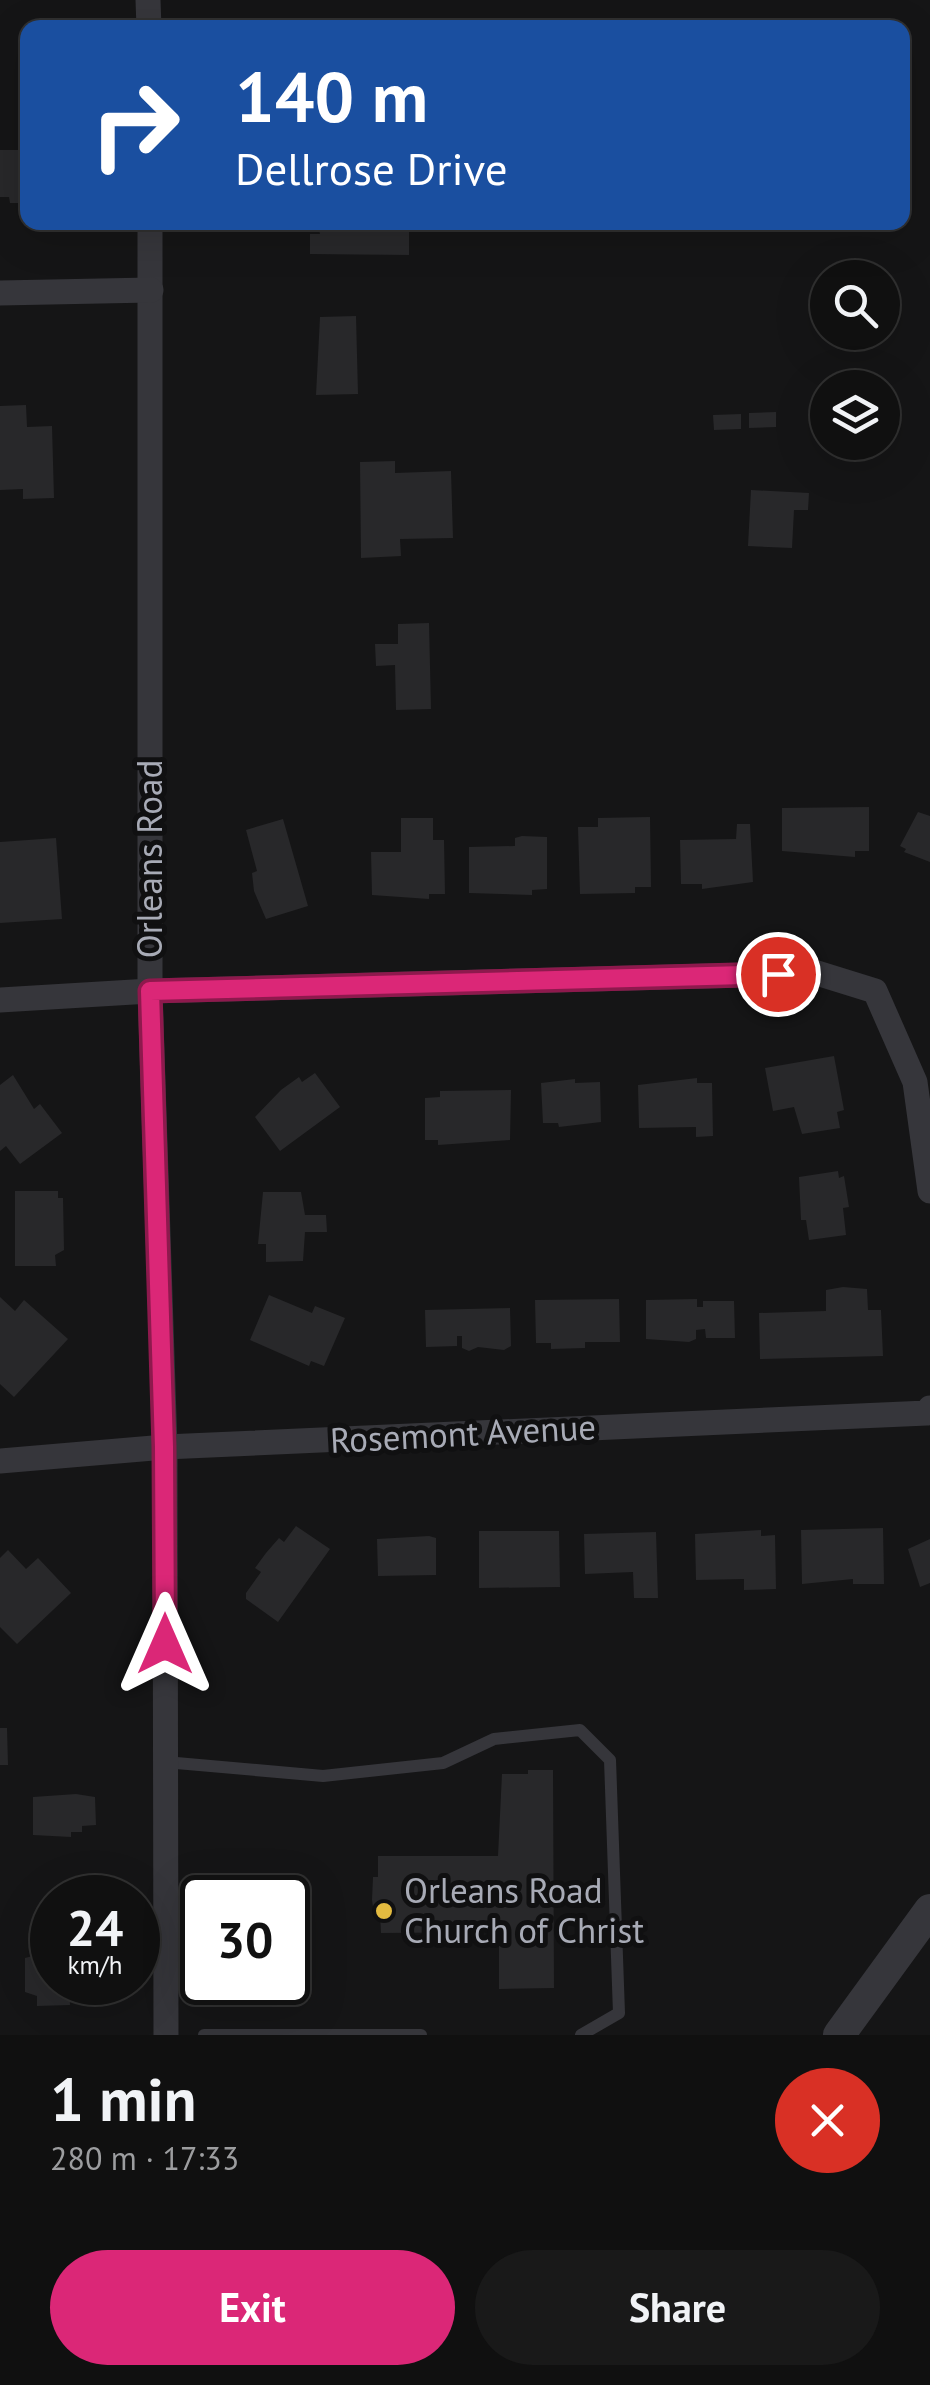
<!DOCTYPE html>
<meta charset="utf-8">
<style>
:root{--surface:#101010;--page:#191919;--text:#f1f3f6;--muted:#9c9d9f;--line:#303030;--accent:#db2777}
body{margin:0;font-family:"PT Sans",sans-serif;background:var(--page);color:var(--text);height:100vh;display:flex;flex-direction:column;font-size:38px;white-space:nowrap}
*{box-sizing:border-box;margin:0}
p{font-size:32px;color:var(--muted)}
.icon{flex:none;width:55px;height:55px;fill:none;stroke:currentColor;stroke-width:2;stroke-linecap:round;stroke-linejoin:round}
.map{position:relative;height:2035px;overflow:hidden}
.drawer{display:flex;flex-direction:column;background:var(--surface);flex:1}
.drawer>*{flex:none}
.top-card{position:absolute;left:20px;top:20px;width:890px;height:210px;border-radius:20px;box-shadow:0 10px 40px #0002,0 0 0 2px var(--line);background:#1a4fa0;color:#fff;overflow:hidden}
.fabs{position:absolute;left:810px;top:260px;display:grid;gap:20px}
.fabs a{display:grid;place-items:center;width:90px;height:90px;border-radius:50%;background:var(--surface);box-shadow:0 10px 40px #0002,0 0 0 2px var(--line);font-size:50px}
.speed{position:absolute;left:30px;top:1875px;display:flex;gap:20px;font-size:50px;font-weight:700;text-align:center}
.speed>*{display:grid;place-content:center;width:130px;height:130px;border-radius:50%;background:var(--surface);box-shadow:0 10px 40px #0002,0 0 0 2px var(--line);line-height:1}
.speed small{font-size:25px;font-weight:400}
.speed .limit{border:5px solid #111;border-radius:15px;background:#fff;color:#111}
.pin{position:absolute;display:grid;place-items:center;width:85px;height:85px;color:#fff;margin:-42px;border:5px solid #fff;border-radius:50%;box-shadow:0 2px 10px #0007}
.me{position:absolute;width:110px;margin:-55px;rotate:0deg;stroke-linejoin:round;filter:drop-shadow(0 0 8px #0008)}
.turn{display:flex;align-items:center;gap:35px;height:210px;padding:0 50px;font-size:45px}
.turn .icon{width:130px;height:130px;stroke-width:2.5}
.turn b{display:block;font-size:70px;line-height:85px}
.round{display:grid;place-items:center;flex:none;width:105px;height:105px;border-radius:52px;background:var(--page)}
.headline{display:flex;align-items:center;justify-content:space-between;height:170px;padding:0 50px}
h1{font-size:60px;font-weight:700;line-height:75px}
.button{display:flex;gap:20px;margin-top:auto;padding:20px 50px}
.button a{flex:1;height:115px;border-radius:60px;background:var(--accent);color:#fff;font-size:40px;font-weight:700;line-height:115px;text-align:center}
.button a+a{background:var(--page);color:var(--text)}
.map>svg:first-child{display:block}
</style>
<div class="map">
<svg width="930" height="2035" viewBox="0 0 930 2035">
<rect width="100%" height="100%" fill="#151516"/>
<!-- building -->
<g fill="#28282a">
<polygon points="373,18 373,28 334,28 334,19"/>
<polygon points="0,150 28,150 28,203 10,203 9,197 0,197"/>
<polygon points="317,222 409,222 409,255 310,254 310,234 320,234"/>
<polygon points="356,316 358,394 316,395 320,317"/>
<polygon points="26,405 27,427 52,426 54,498 23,499 23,489 0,490 0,406"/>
<polygon points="776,412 776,427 749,428 749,413"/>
<polygon points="741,414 741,429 714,430 713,415"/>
<polygon points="395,461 395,473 451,471 453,538 400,539 401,556 361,558 360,462"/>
<polygon points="751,490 809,493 808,510 794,510 792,548 748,546"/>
<polygon points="429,623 431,709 396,710 395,665 376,666 375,644 398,644 398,624"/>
<polygon points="869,807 869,851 855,851 855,857 782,851 782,808"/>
<polygon points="918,812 930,816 930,862 904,852 906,849 900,846"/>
<polygon points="650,817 651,887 635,887 635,893 580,894 578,827 598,827 598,818"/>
<polygon points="401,818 433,818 433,840 444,840 445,894 429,894 429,899 372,895 371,852 401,852"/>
<polygon points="283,819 308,906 266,919 254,891 252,873 257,871 246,830"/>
<polygon points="737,824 750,824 753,882 702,889 702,884 681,884 680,840 736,839"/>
<polygon points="522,836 547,837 547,889 532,890 532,895 469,893 469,847 515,846 515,838"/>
<polygon points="56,838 62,919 0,923 0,842"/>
<polygon points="834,1056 844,1110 837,1112 840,1128 802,1134 794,1107 773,1111 765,1068"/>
<polygon points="315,1073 340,1107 280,1151 255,1117 281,1090 299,1077 302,1082"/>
<polygon points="13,1075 34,1109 40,1104 62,1133 20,1164 6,1146 0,1151 0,1085"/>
<polygon points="697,1078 697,1083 712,1083 713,1136 696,1137 696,1127 639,1128 638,1085"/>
<polygon points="575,1079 575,1083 600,1082 601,1122 559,1127 558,1123 543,1123 541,1083"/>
<polygon points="511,1090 510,1140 438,1145 438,1140 425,1140 425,1098 440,1097 440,1091"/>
<polygon points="838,1171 839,1178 844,1176 849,1207 843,1208 846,1235 809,1240 806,1220 801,1220 799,1177"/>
<polygon points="15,1191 58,1191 58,1198 63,1198 64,1250 55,1255 56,1266 15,1266"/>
<polygon points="263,1192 301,1192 305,1215 326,1215 327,1232 305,1232 303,1261 266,1262 266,1244 258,1244"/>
<polygon points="843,1287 867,1289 868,1310 881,1310 883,1356 760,1359 759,1313 826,1311 826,1290"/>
<polygon points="269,1295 312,1313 315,1306 345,1318 324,1366 311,1361 309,1366 250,1340"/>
<polygon points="0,1297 15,1311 24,1300 68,1339 14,1397 0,1384"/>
<polygon points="619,1299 620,1342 585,1342 585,1348 551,1349 551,1343 536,1343 535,1300"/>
<polygon points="697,1299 697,1307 703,1307 703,1301 734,1301 735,1338 706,1338 705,1329 696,1330 696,1339 689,1342 646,1339 646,1300"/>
<polygon points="510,1308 511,1346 504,1350 478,1347 469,1351 462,1348 462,1336 457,1336 457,1346 426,1347 425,1310"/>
<polygon points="296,1526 330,1549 278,1622 246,1599 246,1593 261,1572 255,1568 266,1553 279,1538 284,1542"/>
<polygon points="883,1528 884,1584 853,1584 853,1579 802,1584 801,1530"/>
<polygon points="761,1530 761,1536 775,1535 776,1589 744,1590 744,1579 696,1580 695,1534"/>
<polygon points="479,1531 559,1531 560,1587 479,1588"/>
<polygon points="656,1532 658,1598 634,1598 633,1572 585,1574 584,1534"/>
<polygon points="429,1536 436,1538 436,1575 378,1576 377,1539"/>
<polygon points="930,1539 930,1583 920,1587 908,1549"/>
<polygon points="8,1550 26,1569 38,1558 71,1593 17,1644 0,1627 0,1558"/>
<polygon points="0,1728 7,1728 8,1765 0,1765"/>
<polygon points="528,1770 553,1770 554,1988 499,1989 499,1932 381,1933 380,1914 374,1914 372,1900 373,1877 378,1877 378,1856 498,1856 502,1774 528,1774"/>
<polygon points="76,1794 95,1797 96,1825 82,1826 82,1832 71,1832 71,1837 33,1835 33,1797"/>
<polygon points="41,1938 52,1938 52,1982 69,1982 70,2005 37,2006 37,1996 25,1992 25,1958 41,1954"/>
</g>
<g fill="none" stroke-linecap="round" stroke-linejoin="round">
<!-- service -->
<g stroke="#36363b" stroke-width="12">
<polyline points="165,1762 323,1776 443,1763 494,1739 580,1730 610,1760 619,2013 581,2035"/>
<polyline points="204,2035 421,2035"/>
</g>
<!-- minor -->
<g stroke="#36363b" stroke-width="25">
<polyline points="148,0 149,28"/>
<polyline points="150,222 150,991 165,1447 166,2035"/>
<polyline points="0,293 151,290"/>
<polyline points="0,1000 150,991 817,973 875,991 915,1082 930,1191"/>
<polyline points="0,1461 165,1447 927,1413 930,1408"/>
</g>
<!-- tertiary -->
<polyline stroke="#36363b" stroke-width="32" points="839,2035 930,1910"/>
</g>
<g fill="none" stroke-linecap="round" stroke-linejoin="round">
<defs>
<polyline id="route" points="165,1644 164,1447 150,991 778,974"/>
</defs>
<!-- route casing -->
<use href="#route" stroke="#8e194d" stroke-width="25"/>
<!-- route -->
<use href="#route" stroke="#db2777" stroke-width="18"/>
</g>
<!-- markers -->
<circle fill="#e4bb40" stroke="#101011" stroke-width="4" cx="384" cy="1911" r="10"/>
<g text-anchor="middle" stroke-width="10" stroke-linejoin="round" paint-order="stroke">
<!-- street labels -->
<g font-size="35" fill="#a8abb6" stroke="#101011">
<text transform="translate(150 859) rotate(-90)" y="12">Orleans Road</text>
<text transform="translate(463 1434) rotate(-3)" y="12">Rosemont Avenue</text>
</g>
<!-- poi labels -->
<g font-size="35" fill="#a8abb6" stroke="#101011" text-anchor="start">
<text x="404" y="1903">Orleans Road<tspan x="404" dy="40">Church of Christ</tspan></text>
</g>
</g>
</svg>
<div class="fabs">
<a><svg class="icon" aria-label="search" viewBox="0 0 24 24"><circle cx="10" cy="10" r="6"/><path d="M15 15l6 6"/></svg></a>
<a><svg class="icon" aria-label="layers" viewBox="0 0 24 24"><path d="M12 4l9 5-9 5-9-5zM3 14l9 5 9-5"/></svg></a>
</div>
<div class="speed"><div>24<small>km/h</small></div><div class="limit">30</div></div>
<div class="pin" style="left:778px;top:974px;background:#d93025"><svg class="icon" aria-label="arrive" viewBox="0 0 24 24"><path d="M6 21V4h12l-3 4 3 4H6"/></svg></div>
<svg class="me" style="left:165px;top:1644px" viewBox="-20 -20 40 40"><path d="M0-17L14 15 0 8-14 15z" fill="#db2777" stroke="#fff" stroke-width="4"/></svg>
<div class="top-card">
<div class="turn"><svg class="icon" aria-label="right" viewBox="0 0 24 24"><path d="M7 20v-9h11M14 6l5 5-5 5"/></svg><div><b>140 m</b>Dellrose Drive</div></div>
</div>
</div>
<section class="drawer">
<div class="headline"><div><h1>1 min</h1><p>280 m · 17:33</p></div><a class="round" style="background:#d93025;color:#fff"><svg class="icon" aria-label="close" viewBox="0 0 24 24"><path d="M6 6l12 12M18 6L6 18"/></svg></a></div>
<div class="button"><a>Exit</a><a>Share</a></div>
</section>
